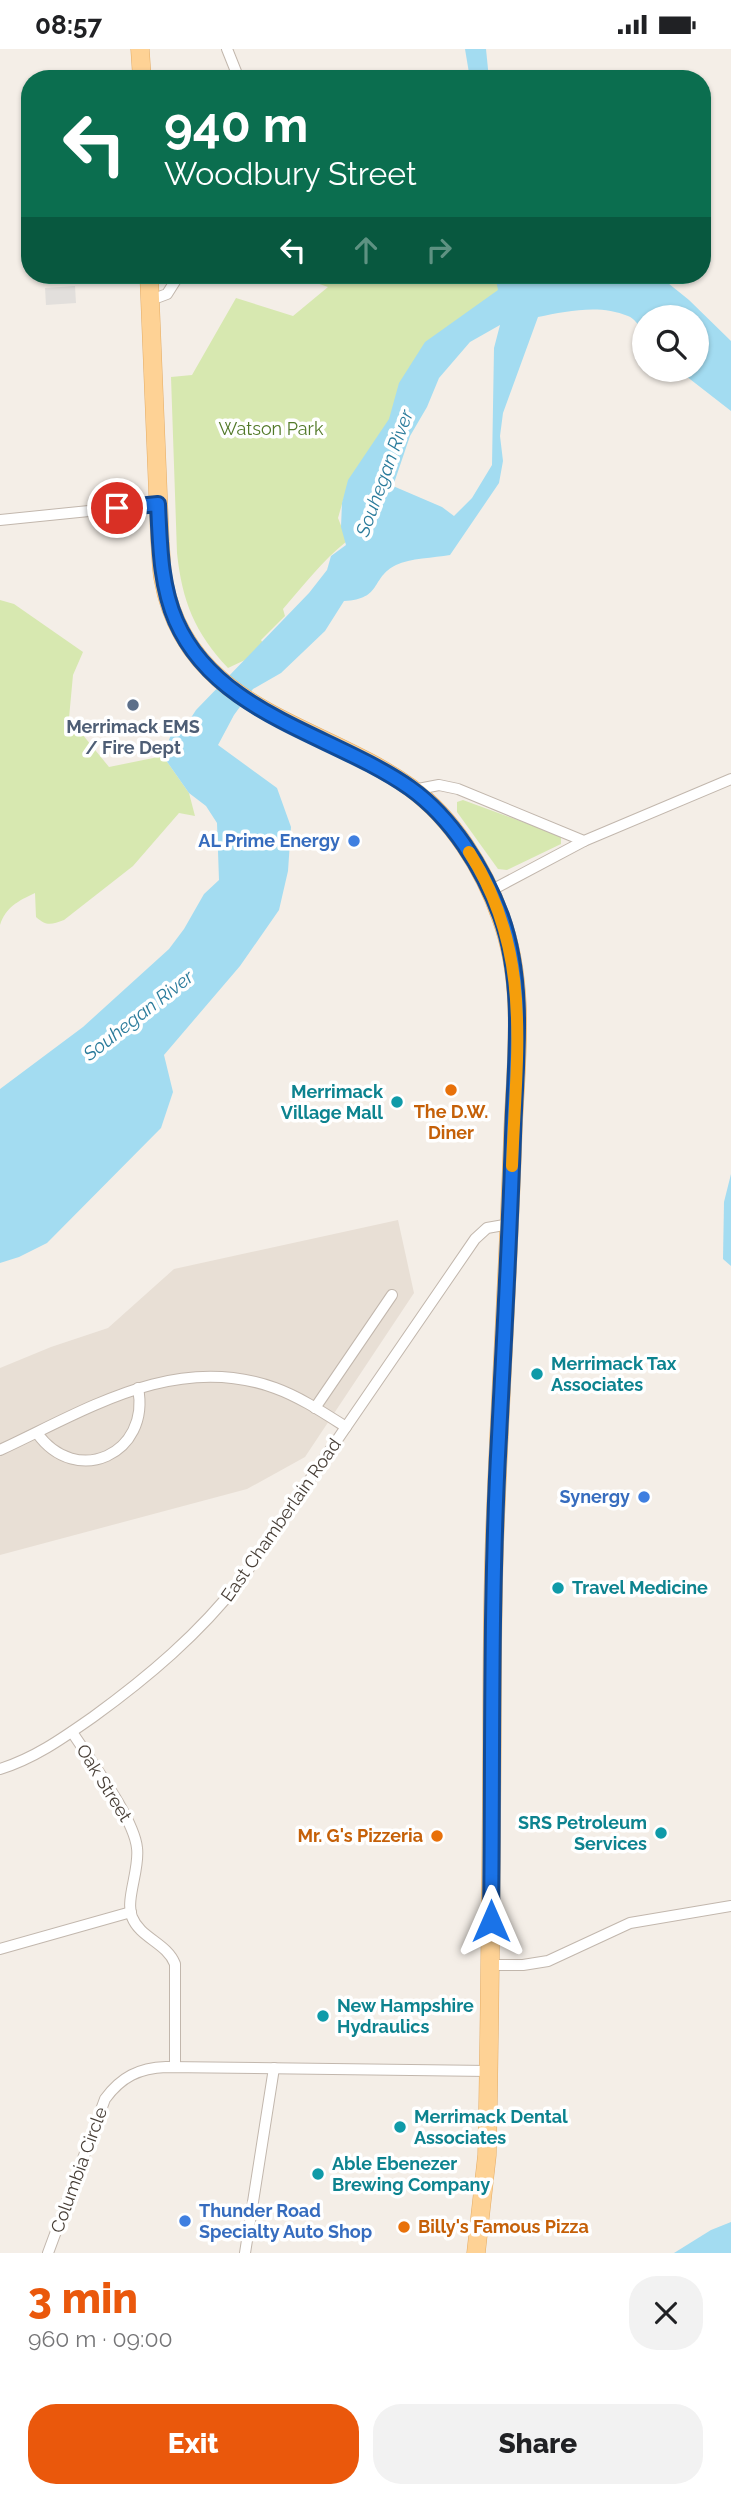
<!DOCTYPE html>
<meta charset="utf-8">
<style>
:root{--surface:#fff;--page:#f2f2f2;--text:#202124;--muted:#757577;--accent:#ea580c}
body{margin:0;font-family:Raleway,sans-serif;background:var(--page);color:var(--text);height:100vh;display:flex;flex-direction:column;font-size:26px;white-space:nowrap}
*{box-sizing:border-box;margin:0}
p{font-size:23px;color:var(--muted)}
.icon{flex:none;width:38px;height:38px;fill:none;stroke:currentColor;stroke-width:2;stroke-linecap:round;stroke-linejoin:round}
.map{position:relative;height:2204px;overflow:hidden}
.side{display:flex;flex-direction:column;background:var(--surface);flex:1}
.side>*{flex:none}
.banner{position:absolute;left:21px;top:21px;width:690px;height:214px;border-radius:28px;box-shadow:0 2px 5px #0004;background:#0b6e4f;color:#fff;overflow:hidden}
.buttons{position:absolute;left:632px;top:256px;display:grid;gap:14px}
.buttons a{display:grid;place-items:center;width:77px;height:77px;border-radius:50%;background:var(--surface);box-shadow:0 2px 5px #0004;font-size:35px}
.pin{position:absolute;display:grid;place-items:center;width:60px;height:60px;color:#fff;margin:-30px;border:4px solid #fff;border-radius:50%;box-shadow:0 2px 7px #0007}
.me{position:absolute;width:77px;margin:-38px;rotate:0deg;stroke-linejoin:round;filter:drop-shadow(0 0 5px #0008)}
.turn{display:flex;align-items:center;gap:24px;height:147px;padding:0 28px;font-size:32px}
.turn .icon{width:91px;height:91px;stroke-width:2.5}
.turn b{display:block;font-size:49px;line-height:60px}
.lanes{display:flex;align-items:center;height:66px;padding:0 28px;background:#0003;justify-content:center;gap:35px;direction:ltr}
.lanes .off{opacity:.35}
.round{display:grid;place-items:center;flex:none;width:74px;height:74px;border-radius:28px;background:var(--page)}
.head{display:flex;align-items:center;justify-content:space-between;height:119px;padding:0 28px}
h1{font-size:42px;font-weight:800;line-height:52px;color:var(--accent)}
.primary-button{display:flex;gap:14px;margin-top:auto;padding:14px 28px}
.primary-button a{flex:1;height:80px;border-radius:28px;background:var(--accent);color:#fff;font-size:28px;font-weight:800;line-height:80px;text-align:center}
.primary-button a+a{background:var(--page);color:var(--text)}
.status{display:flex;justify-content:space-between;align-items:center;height:49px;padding:0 35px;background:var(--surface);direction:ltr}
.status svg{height:19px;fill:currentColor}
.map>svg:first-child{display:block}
</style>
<div class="status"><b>08:57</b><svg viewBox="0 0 49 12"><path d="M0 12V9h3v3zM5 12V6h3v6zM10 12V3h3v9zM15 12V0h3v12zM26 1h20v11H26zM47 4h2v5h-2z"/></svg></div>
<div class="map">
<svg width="731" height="2204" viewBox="0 0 731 2204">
<rect width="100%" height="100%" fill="#f4eee7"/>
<!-- residential -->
<polygon fill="#e8dfd5" points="398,1171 414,1244 305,1408 247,1440 0,1506 0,1319 51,1298 108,1279 174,1220"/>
<!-- green -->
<g fill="#d7e8b0">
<path d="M294 226H497L502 238 396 376 344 448 338 469 347 492C322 512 303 537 283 560L285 567 261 591 264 596 245 611 228 619C195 584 182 552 177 504L171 328 192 326 236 249 293 267 328 238Z"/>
<path d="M0 551 14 555 83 603 73 626 69 669 109 718 163 707 189 744 195 767 179 764 133 817 64 871C51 876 46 877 36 868L35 844C18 852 6 858 0 876Z"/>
<polygon points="463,751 561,787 561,795 507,821 498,820 457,763 457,753"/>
</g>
<!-- parking -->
<polygon fill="#e2dfdc" points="75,237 76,254 46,256 45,239"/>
<!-- water -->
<g fill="#a3dcf1" fill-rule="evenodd">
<polygon points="465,0 486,0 489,30 470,30"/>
<path d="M495 226H658L689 251 731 292V362L677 320H696V268H644V282C639 277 634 269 628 267 600 255 567 262 538 268L503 364 500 387 503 412 499 434 450 506C434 509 410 509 396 516 370 529 383 550 344 552L325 582 281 624 253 640 234 666 218 696 277 739 291 778 288 822 279 861 240 917 164 1006 173 1043 161 1079 47 1194 19 1208 0 1214V1040L83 978 169 900 184 880 204 845 219 831 217 774 206 757 189 744 163 707 175 675H187L196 661 309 544 327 521 331 507 346 496 341 478 342 454 348 431 389 370 399 334 425 293 498 241ZM500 276 494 299 492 416 472 449 454 467 442 458 393 437 410 387 427 358 439 329 470 293Z"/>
<polygon points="731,1125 731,1217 723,1210 724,1153"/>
<polygon points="731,2173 731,2204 674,2204 711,2181"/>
</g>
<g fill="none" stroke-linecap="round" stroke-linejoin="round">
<defs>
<g id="minor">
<polyline points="227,0 239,30"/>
<polyline points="151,251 167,245 179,226"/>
<polyline points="0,471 158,455"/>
<polyline points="413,741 439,736 458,740 584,792 731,730"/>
<polyline points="490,842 584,792"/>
<polyline points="315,1359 392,1246"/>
<path d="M37 1384C76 1439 151 1405 138 1339"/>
<path d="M0 1401C88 1360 176 1303 275 1339 300 1348 324 1364 346 1378"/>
<path d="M72 1683C90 1711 134 1769 137 1799 140 1820 125 1851 132 1868 140 1889 167 1894 175 1915V2018"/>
<path d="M0 1720C35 1709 63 1689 93 1668 148 1628 199 1585 241 1531L475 1190 487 1179 510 1175"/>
<polyline points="0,1900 131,1863"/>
<polyline points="490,1916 523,1916 548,1912 630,1874 731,1857"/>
<path d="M48 2204 105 2050C121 2028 139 2019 166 2018L489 2022"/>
<polyline points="245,2204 274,2019"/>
</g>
<g id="primary">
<polyline points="140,0 142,30"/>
<path d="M149 226 160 493C161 505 161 517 163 529 186 662 319 673 411 739 453 770 484 820 501 869 526 937 516 1011 513 1081 509 1206 501 1331 496 1455 492 1536 492 1616 492 1696 491 1833 490 1970 487 2106L476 2204"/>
</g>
</defs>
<!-- minor casing -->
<use href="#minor" stroke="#c2b7ad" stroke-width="12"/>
<!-- primary casing -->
<use href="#primary" stroke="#e4ac65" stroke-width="19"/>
<!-- minor -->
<use href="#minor" stroke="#fff" stroke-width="10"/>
<!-- primary -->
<use href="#primary" stroke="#fed295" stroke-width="18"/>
</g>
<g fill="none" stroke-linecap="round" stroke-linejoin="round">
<defs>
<path id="route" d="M117 459 158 455C160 494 160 535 176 572 217 666 333 685 410 739 452 769 483 819 501 867 526 937 515 1014 513 1087 510 1187 504 1288 499 1388 490 1549 493 1711 491 1872"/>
</defs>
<!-- route casing -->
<use href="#route" stroke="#114b97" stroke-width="18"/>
<!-- route -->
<use href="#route" stroke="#1a73e8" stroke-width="12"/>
<!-- slow -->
<path stroke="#f59e0b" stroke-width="12" d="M469 803C534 904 516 1004 512 1117"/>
</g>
<!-- markers -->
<circle fill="#5c6f8a" stroke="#fff" stroke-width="2.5" cx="133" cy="656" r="7"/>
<g fill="#3f7fe0" stroke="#fff" stroke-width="2.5">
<circle cx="354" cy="792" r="7"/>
<circle cx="644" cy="1448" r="7"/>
<circle cx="185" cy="2172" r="7"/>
</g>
<g fill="#e8710a" stroke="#fff" stroke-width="2.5">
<circle cx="451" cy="1041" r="7"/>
<circle cx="437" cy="1787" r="7"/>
<circle cx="404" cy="2178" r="7"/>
</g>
<g fill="#0f9aa8" stroke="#fff" stroke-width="2.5">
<circle cx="397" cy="1053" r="7"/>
<circle cx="537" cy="1325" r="7"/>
<circle cx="558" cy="1539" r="7"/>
<circle cx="661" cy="1784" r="7"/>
<circle cx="323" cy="1967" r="7"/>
<circle cx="400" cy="2078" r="7"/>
<circle cx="318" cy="2125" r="7"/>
</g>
<g text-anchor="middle" stroke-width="7" stroke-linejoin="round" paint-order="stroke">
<!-- park labels -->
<g font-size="18" fill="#527929" stroke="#fff">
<text x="271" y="386">Watson Park</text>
</g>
<!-- service labels -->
<g font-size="18" font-weight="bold" fill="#4e5e75" stroke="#fff">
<text x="133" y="684">Merrimack EMS<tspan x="133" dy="21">/ Fire Dept</tspan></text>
</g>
<!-- shop labels -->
<g font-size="18" font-weight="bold" fill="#366cbe" stroke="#fff" text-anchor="end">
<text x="340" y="798">AL Prime Energy</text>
<text x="630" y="1454">Synergy</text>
<text x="199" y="2168" text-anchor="start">Thunder Road<tspan x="199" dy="21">Specialty Auto Shop</tspan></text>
</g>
<!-- culture labels -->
<g font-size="18" font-weight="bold" fill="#0d838f" stroke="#fff" text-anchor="start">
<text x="383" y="1049" text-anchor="end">Merrimack<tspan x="383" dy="21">Village Mall</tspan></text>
<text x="551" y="1321">Merrimack Tax<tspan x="551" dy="21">Associates</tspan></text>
<text x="572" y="1545">Travel Medicine</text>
<text x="647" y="1780" text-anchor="end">SRS Petroleum<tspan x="647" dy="21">Services</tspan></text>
<text x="337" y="1963">New Hampshire<tspan x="337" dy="21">Hydraulics</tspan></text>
<text x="414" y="2074">Merrimack Dental<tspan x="414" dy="21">Associates</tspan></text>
<text x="332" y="2121">Able Ebenezer<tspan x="332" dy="21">Brewing Company</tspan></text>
</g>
<!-- food labels -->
<g font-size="18" font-weight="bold" fill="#c56008" stroke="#fff">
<text x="451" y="1069">The D.W.<tspan x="451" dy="21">Diner</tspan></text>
<text x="423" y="1793" text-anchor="end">Mr. G's Pizzeria</text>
<text x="418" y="2184" text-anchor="start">Billy's Famous Pizza</text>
</g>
<!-- street labels -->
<g font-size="18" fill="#473e36" stroke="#fff">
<text transform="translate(281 1471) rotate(-55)" y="6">East Chamberlain Road</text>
<text transform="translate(104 1734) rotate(58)" y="6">Oak Street</text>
<text transform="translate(79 2121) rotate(-70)" y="6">Columbia Circle</text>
</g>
<!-- water labels -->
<g font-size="19" font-style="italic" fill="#2a7b9b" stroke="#fff">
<text transform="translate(384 424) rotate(-70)" y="7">Souhegan River</text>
<text transform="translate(138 966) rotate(-38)" y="7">Souhegan River</text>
</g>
</g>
</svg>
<div class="buttons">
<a><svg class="icon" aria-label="search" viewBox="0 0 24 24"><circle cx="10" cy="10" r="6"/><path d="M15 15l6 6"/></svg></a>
</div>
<div class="pin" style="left:117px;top:459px;background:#d93025"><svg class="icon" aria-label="arrive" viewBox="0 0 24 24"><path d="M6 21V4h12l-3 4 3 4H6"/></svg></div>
<svg class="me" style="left:491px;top:1872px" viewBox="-20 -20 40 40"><path d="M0-17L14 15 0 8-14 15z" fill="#1a73e8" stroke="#fff" stroke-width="4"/></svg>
<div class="banner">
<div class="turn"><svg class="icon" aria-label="left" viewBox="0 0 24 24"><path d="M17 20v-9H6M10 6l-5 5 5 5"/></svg><div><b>940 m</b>Woodbury Street</div></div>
<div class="lanes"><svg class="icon" aria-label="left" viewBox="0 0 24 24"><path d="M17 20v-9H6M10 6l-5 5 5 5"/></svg><svg class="icon off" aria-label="ahead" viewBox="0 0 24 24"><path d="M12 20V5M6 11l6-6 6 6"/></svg><svg class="icon off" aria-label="right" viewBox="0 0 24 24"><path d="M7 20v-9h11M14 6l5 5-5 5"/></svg></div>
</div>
</div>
<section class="side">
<div class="head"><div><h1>3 min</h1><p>960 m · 09:00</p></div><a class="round"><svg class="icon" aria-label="close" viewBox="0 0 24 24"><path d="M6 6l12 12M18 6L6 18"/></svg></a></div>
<div class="primary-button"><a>Exit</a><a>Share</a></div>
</section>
